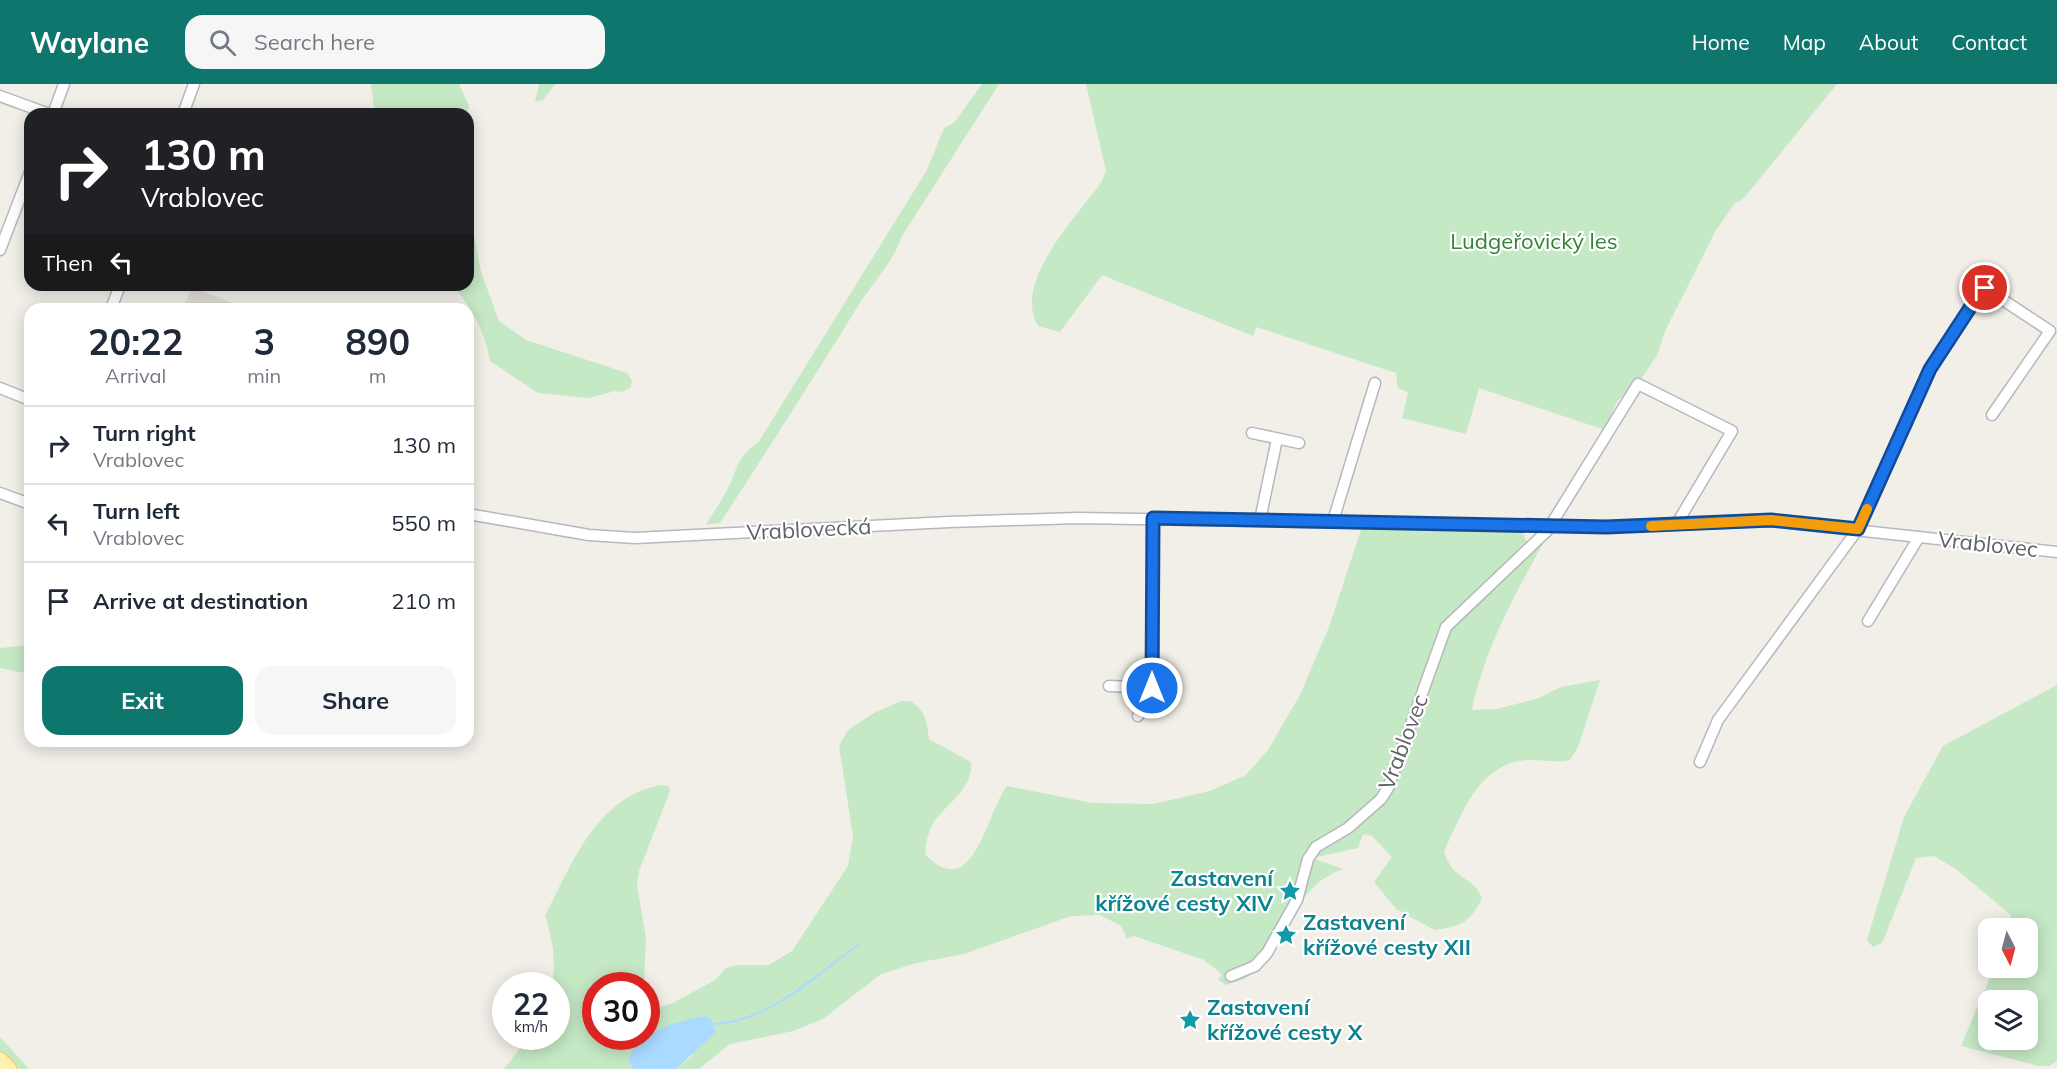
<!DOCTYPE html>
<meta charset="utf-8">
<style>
:root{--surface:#fff;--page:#f6f6f7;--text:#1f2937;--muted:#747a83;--line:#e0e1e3;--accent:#0f766e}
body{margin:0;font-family:Mulish,sans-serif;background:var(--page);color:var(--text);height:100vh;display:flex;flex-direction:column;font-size:22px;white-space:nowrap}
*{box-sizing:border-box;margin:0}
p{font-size:20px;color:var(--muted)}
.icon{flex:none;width:33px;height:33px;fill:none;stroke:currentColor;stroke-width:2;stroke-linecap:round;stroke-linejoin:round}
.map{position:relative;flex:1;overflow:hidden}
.side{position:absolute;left:24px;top:219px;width:450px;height:444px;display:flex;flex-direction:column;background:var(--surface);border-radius:18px;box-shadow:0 3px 15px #0003}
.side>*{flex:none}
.banner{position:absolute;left:24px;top:24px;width:450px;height:183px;border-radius:18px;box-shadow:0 3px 15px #0003;background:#202124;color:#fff;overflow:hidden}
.needle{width:39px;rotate:174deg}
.tools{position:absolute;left:1978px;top:834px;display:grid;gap:12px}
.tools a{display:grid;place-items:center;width:60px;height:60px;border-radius:12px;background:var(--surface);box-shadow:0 3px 15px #0003;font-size:30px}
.speed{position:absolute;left:492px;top:888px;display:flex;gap:12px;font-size:30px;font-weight:700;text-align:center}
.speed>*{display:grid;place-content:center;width:78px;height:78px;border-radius:50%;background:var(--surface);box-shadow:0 3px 15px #0003;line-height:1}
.speed small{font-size:15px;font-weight:400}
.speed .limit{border:9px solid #d22;background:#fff;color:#111}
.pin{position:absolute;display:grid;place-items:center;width:51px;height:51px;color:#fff;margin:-26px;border:3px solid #fff;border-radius:50%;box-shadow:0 2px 6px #0007}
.me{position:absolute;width:66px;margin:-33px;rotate:0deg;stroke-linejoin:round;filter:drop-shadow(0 0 4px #0008)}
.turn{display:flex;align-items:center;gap:21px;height:126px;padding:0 18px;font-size:27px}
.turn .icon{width:78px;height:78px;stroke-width:2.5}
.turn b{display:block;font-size:42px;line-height:51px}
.then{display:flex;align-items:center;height:57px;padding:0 18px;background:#0003;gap:12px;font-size:22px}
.eta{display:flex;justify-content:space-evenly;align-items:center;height:102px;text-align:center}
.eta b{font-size:36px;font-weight:700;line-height:42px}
.primary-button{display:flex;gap:12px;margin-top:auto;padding:12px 18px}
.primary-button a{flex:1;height:69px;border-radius:18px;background:var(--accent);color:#fff;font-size:24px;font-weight:700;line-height:69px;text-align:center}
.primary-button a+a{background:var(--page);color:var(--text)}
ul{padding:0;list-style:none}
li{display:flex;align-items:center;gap:18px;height:78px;padding:0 18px;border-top:2px solid var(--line)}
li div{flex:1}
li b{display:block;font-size:22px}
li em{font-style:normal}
header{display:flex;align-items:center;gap:36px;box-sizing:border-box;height:84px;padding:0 30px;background:var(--accent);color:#fff}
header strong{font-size:28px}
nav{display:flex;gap:33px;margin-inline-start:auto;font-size:21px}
.search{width:420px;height:54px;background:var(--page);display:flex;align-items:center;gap:15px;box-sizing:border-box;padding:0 21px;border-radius:18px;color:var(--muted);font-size:22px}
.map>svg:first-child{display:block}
</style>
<header>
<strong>Waylane</strong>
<div class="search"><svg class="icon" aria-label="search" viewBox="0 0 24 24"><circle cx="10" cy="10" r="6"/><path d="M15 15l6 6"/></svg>Search here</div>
<nav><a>Home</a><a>Map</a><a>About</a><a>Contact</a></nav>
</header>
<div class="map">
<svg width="2057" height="985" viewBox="0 0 2057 985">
<rect width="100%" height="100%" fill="#f1efe8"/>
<!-- education -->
<polygon fill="#e1ded6" points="192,203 249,225 183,225"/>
<!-- green -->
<g fill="#c5e8c5" fill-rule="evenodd">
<polygon points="371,0 459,0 469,22 467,30 380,30 374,23"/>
<polygon points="539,0 555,0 543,16 535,18"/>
<path d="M982 0H999L902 152C896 174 871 201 858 222 813 295 767 367 720 439L706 441C714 427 724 414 730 400 738 381 740 370 758 359L927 86 944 44 954 39Z"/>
<path d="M1086 0H1837L1743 115 1735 119 1716 146 1666 245 1657 271 1638 300 1617 317 1605 346 1479 304 1466 350 1402 334 1408 308 1398 304 1396 289 1256 243 1253 252 1102 191 1060 248 1038 242C1012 199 1076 133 1101 99L1106 87Z"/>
<path d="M468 121 481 188 499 237 526 256 627 289 632 297 631 303 622 308 615 307 589 314 538 309 490 277C485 247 472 225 453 201H468Z"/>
<path d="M1362 443 1521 447 1531 465 1549 448C1518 506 1485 561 1472 626L1497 625 1539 614 1561 603 1600 596 1578 663 1570 676C1552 680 1531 673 1514 678 1475 689 1460 734 1444 767 1452 797 1474 792 1482 814 1470 839 1461 842 1435 846L1397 826 1374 798 1392 773 1372 752 1363 750 1358 764 1312 774 1343 785C1290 803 1292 859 1252 890 1245 896 1234 898 1226 901L1218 896 1222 890 1204 876 1134 852 1127 855 1121 842 1100 831 1071 832 964 870 916 879 881 890 823 935 793 947 730 960 699 985H676L692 972 703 932 647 952V917L653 922 661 923 673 919 715 896 726 884 738 881H769L792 867 848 782 853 752 839 662 848 646 874 629 901 617H910C926 626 927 638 929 655L971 678C974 704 946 720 934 738 928 748 926 758 925 770 974 822 987 727 1007 702L1092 719 1153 720 1210 707 1246 691 1268 666 1300 611 1329 543Z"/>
<polygon points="30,561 30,590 0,584 0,564"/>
<path d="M2057 601V977L2049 982H2039L1961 962 1994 884H2028V844H2006L2011 831 1956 785 1934 772 1916 774 1882 859 1873 863 1867 856 1904 733 1943 662ZM2028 916V956H1989V916Z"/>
<path d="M661 701 668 702 670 707 639 787 637 801 646 854 644 901 596 902V952H646L630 970 628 976 633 985H504L529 953 556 952V902L552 901C556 876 553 856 545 832 571 781 597 712 661 701Z"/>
<polygon points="0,953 29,985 20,985 0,967"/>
</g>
<!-- water -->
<path fill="#aadaff" d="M703 932 710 934 716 948 676 985H633L628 976C638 946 676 939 703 932Z"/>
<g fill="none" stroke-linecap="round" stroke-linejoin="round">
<!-- stream -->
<path stroke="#aadaff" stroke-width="2" d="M714 940C768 938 817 891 859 860"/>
<defs>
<g id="minor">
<polyline points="0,12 49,30"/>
<polyline points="53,30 64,0"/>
<polyline points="183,30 194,0"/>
<polyline points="0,166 30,88"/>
<polyline points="111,225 120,201"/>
<polyline points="0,304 30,316"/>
<polyline points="1252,349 1299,359"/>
<polyline points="0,409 30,420"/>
<polyline points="468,430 589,451 635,454 949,438 1078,434 1606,443 1771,437 2057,468"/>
<polyline points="1260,436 1277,355"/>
<polyline points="1333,437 1375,299"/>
<polyline points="1868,537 1919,453"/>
<polyline points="1109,602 1152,604"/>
<polyline points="1138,632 1152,604 1153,434"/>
<polyline points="1700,678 1718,636 1858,445 1930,285 1981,207 1985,204 2050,247 1992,331"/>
<polyline points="1231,892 1255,882 1267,869 1297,816 1308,775 1316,763 1348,744 1381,715 1388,704 1446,543 1547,447 1638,300 1732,347 1676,441"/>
</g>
<polyline id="primary" points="0,976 9,985"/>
</defs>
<!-- minor casing -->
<use href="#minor" stroke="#b5b8bc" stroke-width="13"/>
<!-- primary casing -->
<use href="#primary" stroke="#f2c960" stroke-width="17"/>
<!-- minor -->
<use href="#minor" stroke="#fff" stroke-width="10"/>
<!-- primary -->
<use href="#primary" stroke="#fff2af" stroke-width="15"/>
</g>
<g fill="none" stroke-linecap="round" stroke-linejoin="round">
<defs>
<polyline id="route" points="1152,604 1153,434 1606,443 1771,436 1858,445 1930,285 1981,207 1985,204"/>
</defs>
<!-- route casing -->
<use href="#route" stroke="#114b97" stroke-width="15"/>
<!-- route -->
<use href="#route" stroke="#1a73e8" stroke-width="10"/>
<!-- slow -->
<polyline stroke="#f59e0b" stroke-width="10" points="1651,442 1771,436 1858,445 1867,425"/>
</g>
<!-- icons -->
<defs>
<symbol id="sight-bare" viewBox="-9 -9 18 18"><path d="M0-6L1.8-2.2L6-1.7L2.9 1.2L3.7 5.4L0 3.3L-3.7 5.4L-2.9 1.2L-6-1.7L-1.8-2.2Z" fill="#0f9aa8" stroke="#fff" stroke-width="2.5" paint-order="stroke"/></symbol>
</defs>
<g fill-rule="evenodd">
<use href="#sight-bare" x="1275" y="792" width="30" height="30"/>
<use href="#sight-bare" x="1271" y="836" width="30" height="30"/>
<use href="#sight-bare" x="1175" y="921" width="30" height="30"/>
</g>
<g text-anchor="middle" stroke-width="4.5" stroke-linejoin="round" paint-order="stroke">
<!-- park labels -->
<g font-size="22" fill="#348238" stroke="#fff">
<text x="1534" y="165">Ludgeřovický les</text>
</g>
<!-- street labels -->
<g font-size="22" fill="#5f6368" stroke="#fff">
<text transform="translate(809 445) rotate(-3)" y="8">Vrablovecká</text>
<text transform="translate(1988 460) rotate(6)" y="8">Vrablovec</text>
<text transform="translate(1403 658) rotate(-69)" y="8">Vrablovec</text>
</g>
<!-- culture labels -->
<g font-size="22" font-weight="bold" fill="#0d838f" stroke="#fff" text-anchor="start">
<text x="1273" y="802" text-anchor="end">Zastavení<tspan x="1273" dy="25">křížové cesty XIV</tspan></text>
<text x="1303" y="846">Zastavení<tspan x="1303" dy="25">křížové cesty XII</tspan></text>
<text x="1207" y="931">Zastavení<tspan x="1207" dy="25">křížové cesty X</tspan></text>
</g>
</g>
</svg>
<div class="tools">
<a><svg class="needle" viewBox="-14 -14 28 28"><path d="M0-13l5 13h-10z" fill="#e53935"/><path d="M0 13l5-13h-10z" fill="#747a83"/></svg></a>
<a><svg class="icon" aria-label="layers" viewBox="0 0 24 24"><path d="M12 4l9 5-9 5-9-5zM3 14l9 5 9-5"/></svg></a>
</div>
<div class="speed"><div>22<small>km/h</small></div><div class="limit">30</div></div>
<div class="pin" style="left:1985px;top:204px;background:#d93025"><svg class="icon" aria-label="arrive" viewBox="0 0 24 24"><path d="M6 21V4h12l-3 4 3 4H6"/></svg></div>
<svg class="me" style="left:1152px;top:604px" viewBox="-20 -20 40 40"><circle r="17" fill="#1a73e8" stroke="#fff" stroke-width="3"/><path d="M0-11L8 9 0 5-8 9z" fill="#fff"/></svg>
<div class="banner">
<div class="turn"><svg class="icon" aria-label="right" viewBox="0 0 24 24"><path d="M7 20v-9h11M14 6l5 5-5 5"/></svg><div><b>130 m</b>Vrablovec</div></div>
<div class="then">Then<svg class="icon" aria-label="left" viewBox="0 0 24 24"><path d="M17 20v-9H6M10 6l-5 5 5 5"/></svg></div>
</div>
<section class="side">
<div class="eta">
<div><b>20:22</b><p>Arrival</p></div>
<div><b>3</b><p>min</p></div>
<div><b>890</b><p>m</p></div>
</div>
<ul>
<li><svg class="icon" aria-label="right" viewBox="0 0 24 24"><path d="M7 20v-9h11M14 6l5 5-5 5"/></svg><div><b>Turn right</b><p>Vrablovec</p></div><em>130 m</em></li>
<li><svg class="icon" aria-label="left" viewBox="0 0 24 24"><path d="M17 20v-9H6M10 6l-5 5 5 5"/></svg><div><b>Turn left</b><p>Vrablovec</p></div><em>550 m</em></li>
<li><svg class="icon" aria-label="arrive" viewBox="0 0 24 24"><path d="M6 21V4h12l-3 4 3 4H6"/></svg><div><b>Arrive at destination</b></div><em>210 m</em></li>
</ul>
<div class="primary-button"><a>Exit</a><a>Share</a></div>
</section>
</div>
